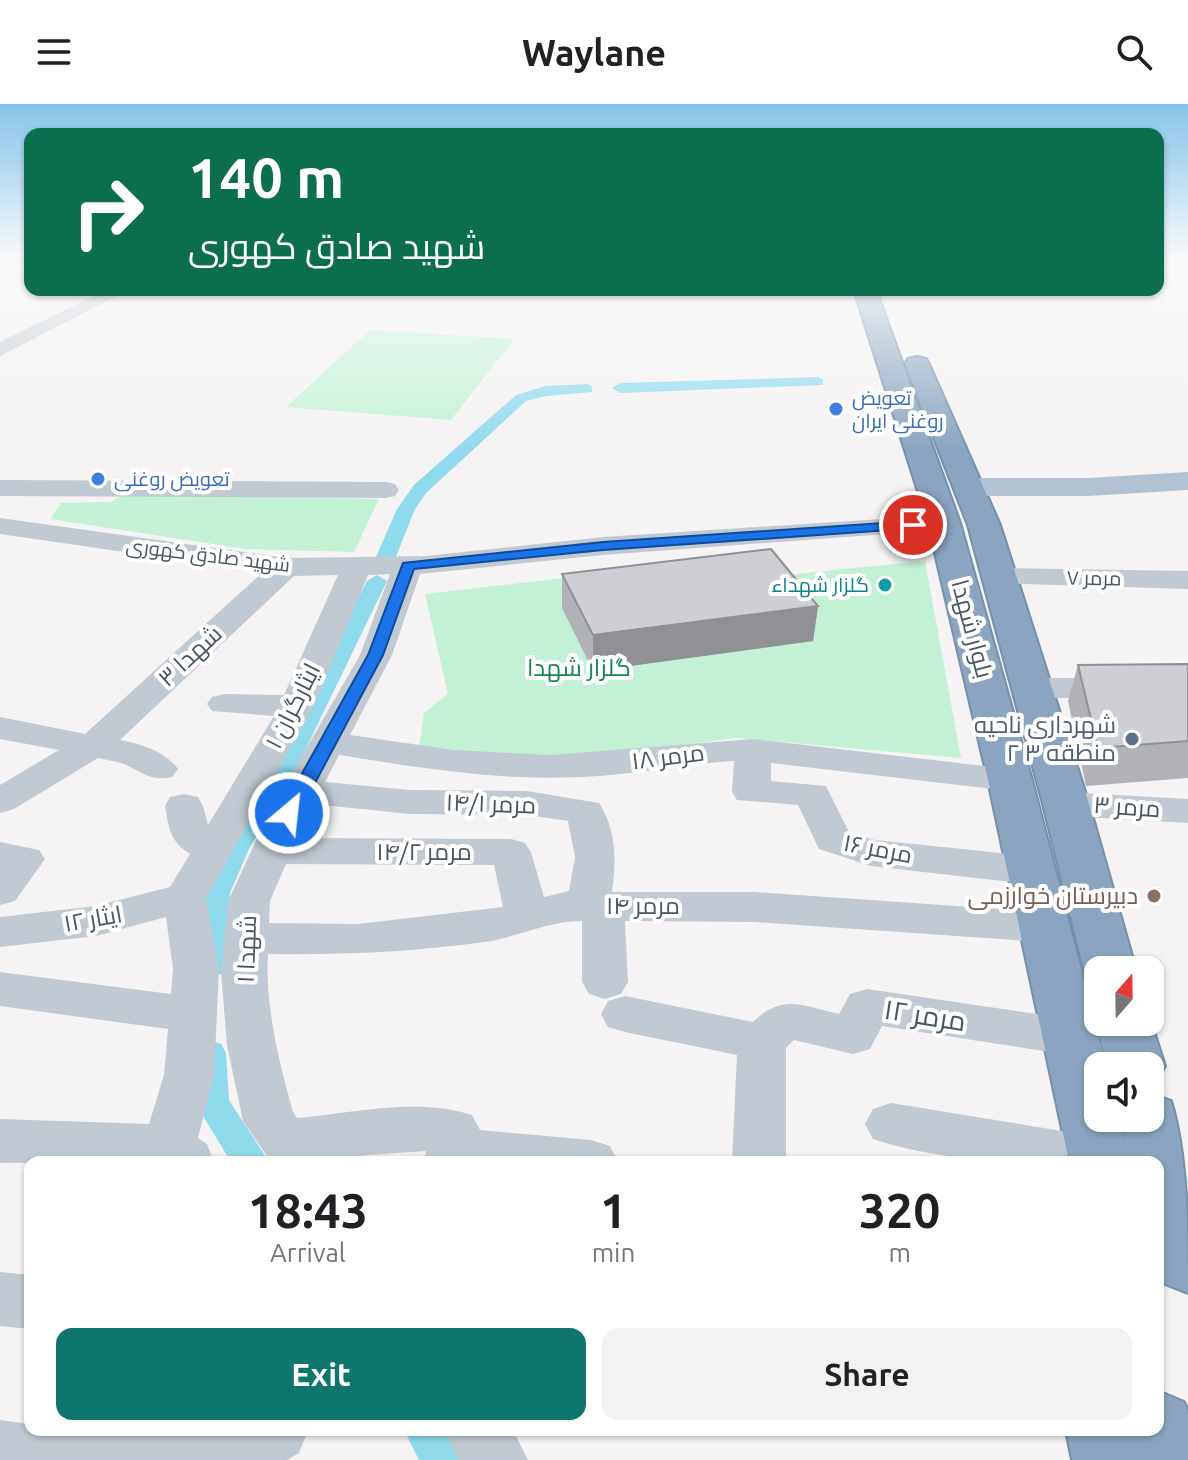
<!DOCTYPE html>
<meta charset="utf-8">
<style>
:root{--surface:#fff;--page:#f2f2f2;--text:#202124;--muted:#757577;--accent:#0f766e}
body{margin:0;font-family:Ubuntu,Cairo,sans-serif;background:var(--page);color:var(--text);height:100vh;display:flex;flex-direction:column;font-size:30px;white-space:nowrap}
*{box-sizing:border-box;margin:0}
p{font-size:26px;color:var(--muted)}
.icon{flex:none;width:44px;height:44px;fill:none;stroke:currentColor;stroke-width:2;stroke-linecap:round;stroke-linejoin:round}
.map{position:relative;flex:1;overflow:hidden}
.side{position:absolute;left:24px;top:1052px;width:1140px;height:280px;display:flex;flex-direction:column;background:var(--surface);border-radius:16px;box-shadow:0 2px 6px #0004}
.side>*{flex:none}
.guide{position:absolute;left:24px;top:24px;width:1140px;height:168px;border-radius:16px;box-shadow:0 2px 6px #0004;background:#0b6e4f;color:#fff;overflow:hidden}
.needle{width:52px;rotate:20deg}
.tools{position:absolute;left:1084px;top:852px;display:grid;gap:16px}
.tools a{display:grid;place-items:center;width:80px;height:80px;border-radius:16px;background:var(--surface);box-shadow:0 2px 6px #0004;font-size:40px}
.pin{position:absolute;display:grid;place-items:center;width:68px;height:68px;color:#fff;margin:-34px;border:4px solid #fff;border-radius:50%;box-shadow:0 2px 8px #0007}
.me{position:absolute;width:88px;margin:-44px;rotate:28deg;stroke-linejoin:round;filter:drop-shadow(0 0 6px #0008)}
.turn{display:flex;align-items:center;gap:28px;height:168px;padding:0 32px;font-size:36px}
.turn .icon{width:104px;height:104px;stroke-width:2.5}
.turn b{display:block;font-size:56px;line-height:68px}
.eta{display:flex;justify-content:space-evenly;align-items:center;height:136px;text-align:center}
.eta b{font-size:48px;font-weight:600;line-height:56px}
.button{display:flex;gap:16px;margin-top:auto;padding:16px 32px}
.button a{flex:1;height:92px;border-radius:16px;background:var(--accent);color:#fff;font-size:32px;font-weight:600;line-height:92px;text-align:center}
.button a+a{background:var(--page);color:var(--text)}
header{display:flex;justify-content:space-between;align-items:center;height:104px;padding:0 32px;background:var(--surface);font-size:36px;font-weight:600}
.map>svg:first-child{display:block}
</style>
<header><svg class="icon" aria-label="menu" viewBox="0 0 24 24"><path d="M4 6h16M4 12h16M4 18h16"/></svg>Waylane<svg class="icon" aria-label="search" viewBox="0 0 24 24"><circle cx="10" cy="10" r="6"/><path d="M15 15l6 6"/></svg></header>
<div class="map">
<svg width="1188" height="1356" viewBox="0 0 1188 1356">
<rect width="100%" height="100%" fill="#f5f3f3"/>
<!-- green -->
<g fill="#c3f1d5">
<polygon points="370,226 514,235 451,316 286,303"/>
<polygon points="122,391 379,395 354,448 246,445 50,415 61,399 111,398"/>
<polygon points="756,452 785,471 925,457 961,654 736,634 572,656 419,644 424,609 448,590 425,490"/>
</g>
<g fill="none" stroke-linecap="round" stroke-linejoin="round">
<!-- canal -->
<g fill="#90daee" fill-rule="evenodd">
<polygon points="818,273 823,275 823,281 620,289 612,284 620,279"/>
<polygon points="587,280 592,282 592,288 546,292 526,297 426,389 415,405 395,455 392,459 378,459 375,455 397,405 414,381 516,291 545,282"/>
<polygon points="377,471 387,477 298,661 249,745 230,789 226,862 221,870 210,873 199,870 194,862 200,789 221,745 272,661 367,477"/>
<polygon points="209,936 221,940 226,949 229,996 269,1058 231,1058 195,999 192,949 197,940"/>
<polygon points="404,1326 451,1326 466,1356 419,1356"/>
</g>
<defs>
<g id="highway">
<path d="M854 186H876L960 419 1032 676 1106 962H1098V1014H1119L1129 1051 1120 1014H1150V990L1171 997C1188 1052 1188 1128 1188 1189L1165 1180 1158 1166V1058H1069L988 676 928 419Z"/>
<polygon points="917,253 926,255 929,260 1000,421 1089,700 1136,866 1098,866 1098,881 1091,879 1084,866 1043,700 968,421 905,260 908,255"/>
<polygon points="1098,915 1098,918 1150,918 1150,915 1165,962 1156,978 1150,980 1150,962 1107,962 1096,918"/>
<polygon points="1158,1287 1184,1298 1188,1307 1188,1356 1072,1356 1066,1326 1158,1326"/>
</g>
</defs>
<!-- highway casing -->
<use href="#highway" stroke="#7690ad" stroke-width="4"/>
<!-- minor -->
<g fill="#c1cad2" fill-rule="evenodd">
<polygon points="106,186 129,186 0,252 0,238"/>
<polygon points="0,376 386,378 395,380 399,386 395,392 386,394 0,392"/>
<path d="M944 411 954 413 958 419 954 425 603 451 420 470 392 551 350 631 454 646 550 651 753 635 1010 665 1023 668 1029 676 1023 684 1010 687 771 659V677L826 682 849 728 875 736 1030 752 1045 756 1051 766 1045 776 1030 780 871 762 819 745 798 701 737 696 732 688 734 657C683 660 633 671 582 673 501 677 420 664 339 651L325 678 410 686 527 687 599 699C617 726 616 758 612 788H755L1043 808 1058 812 1065 823 1058 834 1043 838 755 818 625 817 628 878 621 890 605 895 589 890 582 878V817C548 817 518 833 485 838 412 848 341 851 268 850 265 904 279 957 293 1008L297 1014C352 1009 419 993 472 1011L480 1026 591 1036 610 1042 618 1058H424L426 1047 327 1054 329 1058H271L243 1017 227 941 221 868 228 797 269 709 360 551 390 470 368 471 314 602 206 794 219 865 214 971 198 1034 207 1040 214 1058 0 1059V1015L149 1020 164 971 168 925 0 902V868L171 890 173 865 166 813 96 832 0 843V813L96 802 170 783 190 750C170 737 169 725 165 702L170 693 184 690 198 693 203 702 208 721 274 612 212 607 207 600 212 593 224 590 284 591 338 471 294 472 120 636C141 640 165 647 178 665L172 673C151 678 142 668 124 660 116 657 106 656 98 654L14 705 0 709V681L59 646 0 635V613L85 630 263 468 0 430V414L286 454 426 452 603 433ZM313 700 410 710 527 711 568 717 575 753 569 787 544 793 531 748 525 739 511 735 298 734ZM286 760 494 761 503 803 358 820 269 819 270 797Z"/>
<polygon points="1000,464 1188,467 1188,485 989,479 985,473 989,467"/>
<polygon points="1031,574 1188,574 1188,594 1031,594 1019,591 1014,584 1019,577"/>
<polygon points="1066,688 1188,695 1188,719 1066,712 1052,708 1047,700 1052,692"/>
<polygon points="0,738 39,746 45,755 15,797 0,801"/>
<path d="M867 885 1070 915 1087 920 1094 933 1087 946 1070 951 882 922 870 945 853 950 794 936 786 944V1058H732L737 951 625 928 608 923 601 910 608 897 625 892 753 918C783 889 802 902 839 910L850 890Z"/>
<path d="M891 999 1099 1033 1118 1039 1126 1055 1124 1058C1040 1058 954 1062 873 1035L865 1020 873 1005Z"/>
<polygon points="0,1168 30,1171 30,1225 0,1222"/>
<polygon points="0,1316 30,1320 30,1326 308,1326 299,1349 287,1356 0,1356"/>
<polygon points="444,1326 513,1326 528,1356 458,1356"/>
</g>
<!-- major -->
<polygon fill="#b3c2d1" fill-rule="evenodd" points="1188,368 1188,386 1088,392 970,392 959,389 955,383 959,377 970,374 1088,374"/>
<!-- highway -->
<use href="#highway" fill="#8ba5c1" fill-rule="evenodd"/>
</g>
<!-- wall -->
<g fill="#b0b2b7">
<polygon points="562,470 818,502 813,537 593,567 562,504"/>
<polygon points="1188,560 1188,674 1086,682 1068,597 1078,561"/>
</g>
<!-- shaded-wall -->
<polygon fill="#909195" points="818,502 813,537 593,567 593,531"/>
<!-- building -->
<g fill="#cdcfd5" stroke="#909195" stroke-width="2">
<polygon points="771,445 818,502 593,531 562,470"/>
<polygon points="1188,560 1188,637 1098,644 1078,561"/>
</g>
<!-- sky -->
<linearGradient id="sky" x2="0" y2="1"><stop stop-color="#85c3ea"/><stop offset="0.45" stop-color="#fafafa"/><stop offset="1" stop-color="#fafafa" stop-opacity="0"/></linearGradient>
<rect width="1188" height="346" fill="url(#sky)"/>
<!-- route -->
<polygon fill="#1a73e8" stroke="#114b97" stroke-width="2" points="913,417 920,421 918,424 603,446 414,465 383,551 299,709 289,715 280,709 368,551 403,459 603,438"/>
<!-- markers -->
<g fill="#3f7fe0" stroke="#fff" stroke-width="3">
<circle cx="836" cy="305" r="8"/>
<circle cx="98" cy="375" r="8"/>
</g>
<circle fill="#0f9aa8" stroke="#fff" stroke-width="3" cx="885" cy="481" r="8"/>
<circle fill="#5c6f8a" stroke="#fff" stroke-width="3" cx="1132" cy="635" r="8"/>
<circle fill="#8d6e63" stroke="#fff" stroke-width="3" cx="1154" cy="792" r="8"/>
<g text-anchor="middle" stroke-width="8" stroke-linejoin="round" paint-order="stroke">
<!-- far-shop labels -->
<g font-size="20" fill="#366cbe" stroke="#fff" text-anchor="start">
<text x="852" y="301">تعویض<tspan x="852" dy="23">روغنی ایران</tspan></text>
<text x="114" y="382">تعویض روغنی</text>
</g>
<!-- far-street labels -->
<g font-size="20" fill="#4a5661" stroke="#fff">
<text transform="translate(208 451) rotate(7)" y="7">شهید صادق کهوری</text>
<text transform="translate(1094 474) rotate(1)" y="7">مرمر ۷</text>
</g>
<!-- far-culture labels -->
<g font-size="20" fill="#0d838f" stroke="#fff" text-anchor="end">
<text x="869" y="488">گلزار شهداء</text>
</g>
<!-- street labels -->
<g font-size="24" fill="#4a5661" stroke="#fff">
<text transform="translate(972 525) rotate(75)" y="8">بلوار شهدا</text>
<text transform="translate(190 552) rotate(-43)" y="8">شهدا ۳</text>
<text transform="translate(293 602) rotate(-63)" y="8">ایثارگران ۱</text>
<text transform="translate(668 653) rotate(-7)" y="8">مرمر ۱۸</text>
<text transform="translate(491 700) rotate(2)" y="8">مرمر ۱۴/۱</text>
<text transform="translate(1127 703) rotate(4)" y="8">مرمر ۳</text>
<text transform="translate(878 745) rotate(11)" y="8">مرمر ۱۶</text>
<text x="424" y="756">مرمر ۱۴/۲</text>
<text x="643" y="810">مرمر ۱۴</text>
<text transform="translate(93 815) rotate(-10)" y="8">ایثار ۱۲</text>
<text transform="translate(247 845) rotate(-88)" y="8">شهدا ۱</text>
</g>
<!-- park labels -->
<g font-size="24" fill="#17864f" stroke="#fff">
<text x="579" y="572">گلزار شهدا</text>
</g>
<!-- service labels -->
<g font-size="24" fill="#4e5e75" stroke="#fff" text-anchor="end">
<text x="1116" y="629">شهرداری ناحیه<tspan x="1116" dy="28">۲ منطقه ۳</tspan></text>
</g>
<!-- education labels -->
<g font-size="24" fill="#785e54" stroke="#fff" text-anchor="end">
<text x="1138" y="800">دبیرستان خوارزمی</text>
</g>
<!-- near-street labels -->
<g font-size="28" fill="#4a5661" stroke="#fff">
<text transform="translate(925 911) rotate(9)" y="10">مرمر ۱۲</text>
</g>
</g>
</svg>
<div class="tools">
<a><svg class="needle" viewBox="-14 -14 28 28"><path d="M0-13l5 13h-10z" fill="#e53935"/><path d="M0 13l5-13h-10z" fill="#757577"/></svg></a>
<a><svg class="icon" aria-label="sound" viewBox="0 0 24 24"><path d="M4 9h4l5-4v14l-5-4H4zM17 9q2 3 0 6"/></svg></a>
</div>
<div class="pin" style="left:913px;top:421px;background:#d93025"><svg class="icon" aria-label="arrive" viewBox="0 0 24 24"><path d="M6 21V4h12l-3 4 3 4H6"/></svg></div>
<svg class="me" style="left:289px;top:709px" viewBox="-20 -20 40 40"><circle r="17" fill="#1a73e8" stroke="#fff" stroke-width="3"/><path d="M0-11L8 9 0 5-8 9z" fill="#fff"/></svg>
<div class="guide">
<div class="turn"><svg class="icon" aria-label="right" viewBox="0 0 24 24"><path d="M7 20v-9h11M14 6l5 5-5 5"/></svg><div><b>140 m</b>شهید صادق کهوری</div></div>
</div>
<section class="side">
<div class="eta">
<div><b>18:43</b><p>Arrival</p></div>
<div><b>1</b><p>min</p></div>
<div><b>320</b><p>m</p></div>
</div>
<div class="button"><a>Exit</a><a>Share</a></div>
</section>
</div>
